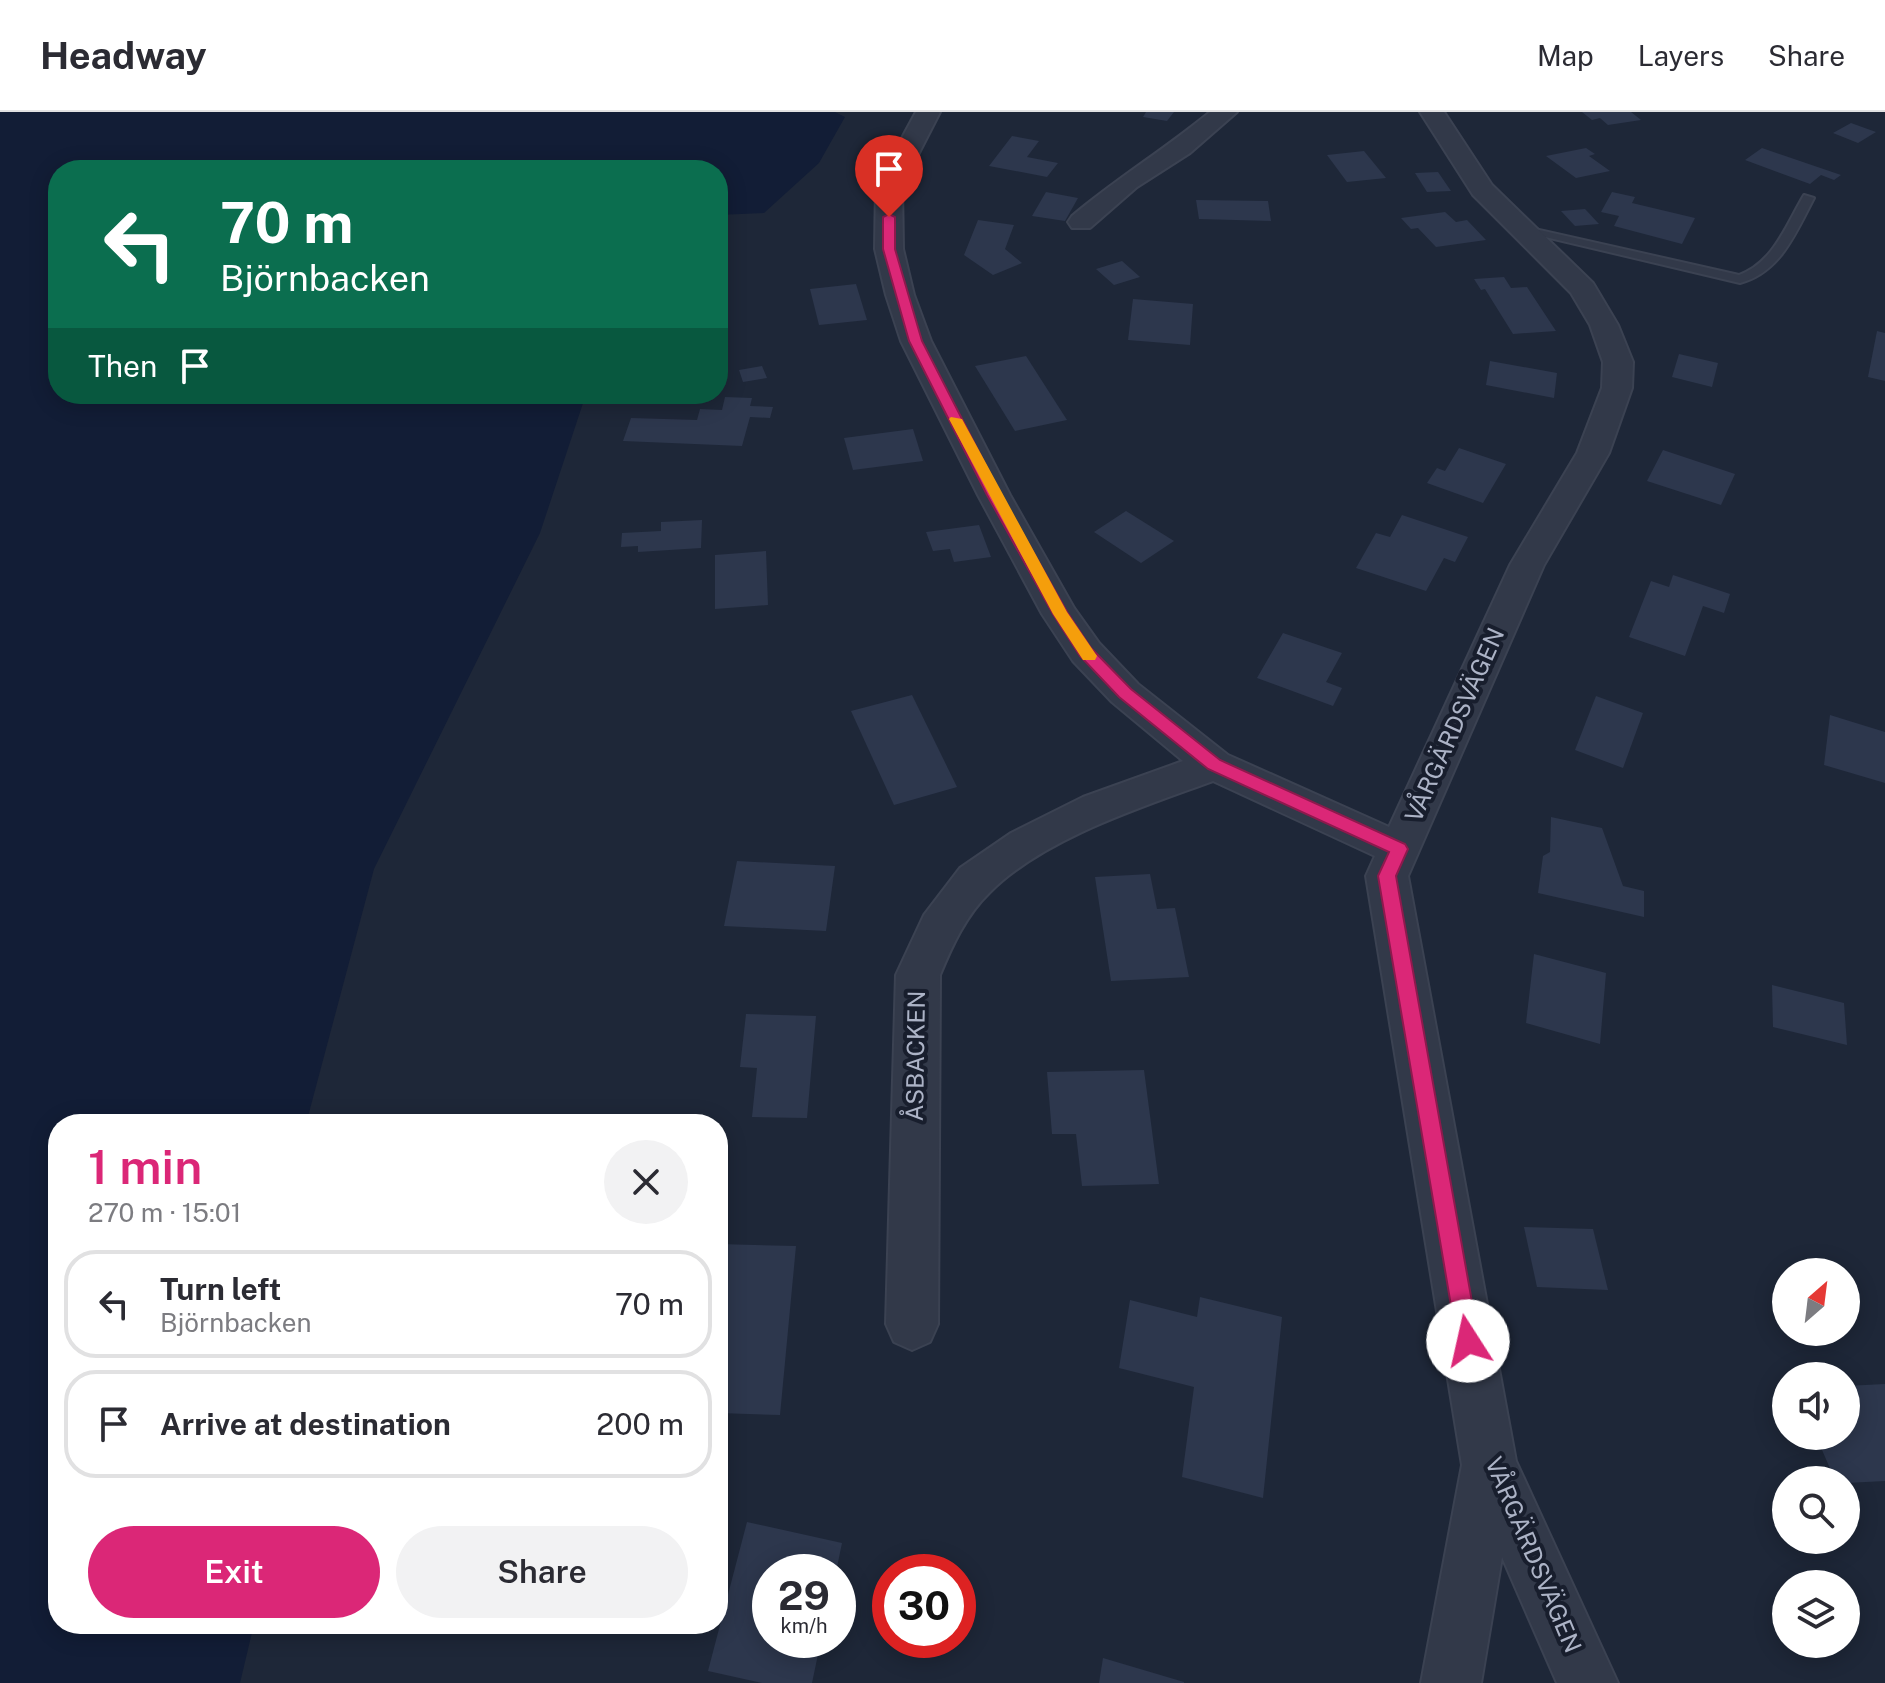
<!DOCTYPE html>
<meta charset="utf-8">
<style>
:root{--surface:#fff;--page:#f2f2f3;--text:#2b2b33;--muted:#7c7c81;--line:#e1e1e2;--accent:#db2777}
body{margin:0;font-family:"Public Sans",sans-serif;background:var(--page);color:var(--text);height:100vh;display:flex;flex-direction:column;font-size:30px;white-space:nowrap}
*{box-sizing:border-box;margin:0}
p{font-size:26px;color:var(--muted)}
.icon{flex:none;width:44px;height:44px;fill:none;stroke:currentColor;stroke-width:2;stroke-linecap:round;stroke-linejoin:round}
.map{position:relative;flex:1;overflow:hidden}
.drawer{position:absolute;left:48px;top:1002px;width:680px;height:520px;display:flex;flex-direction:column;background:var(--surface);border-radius:32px;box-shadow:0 4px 20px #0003}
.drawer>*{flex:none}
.guide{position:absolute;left:48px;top:48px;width:680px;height:244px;border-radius:32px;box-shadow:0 4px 20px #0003;background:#0b6e4f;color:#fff;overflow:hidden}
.needle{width:52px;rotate:28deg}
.fabs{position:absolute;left:1772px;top:1146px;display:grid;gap:16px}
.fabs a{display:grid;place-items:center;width:88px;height:88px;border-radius:50%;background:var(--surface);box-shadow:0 4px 20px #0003;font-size:40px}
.speed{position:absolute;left:752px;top:1442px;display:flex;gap:16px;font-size:40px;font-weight:700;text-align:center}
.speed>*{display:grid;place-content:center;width:104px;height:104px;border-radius:50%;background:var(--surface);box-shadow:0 4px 20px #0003;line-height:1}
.speed small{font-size:20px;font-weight:400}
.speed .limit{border:12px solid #d22;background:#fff;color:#111}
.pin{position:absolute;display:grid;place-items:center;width:68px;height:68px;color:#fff;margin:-82px -34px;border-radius:50% 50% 50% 0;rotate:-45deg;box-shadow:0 0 8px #0007}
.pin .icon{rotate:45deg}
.me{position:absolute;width:88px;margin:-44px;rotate:350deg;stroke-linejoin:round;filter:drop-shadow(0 0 6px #0008)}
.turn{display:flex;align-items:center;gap:28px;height:168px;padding:0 40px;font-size:36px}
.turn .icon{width:104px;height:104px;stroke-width:2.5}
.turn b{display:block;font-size:56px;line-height:68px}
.then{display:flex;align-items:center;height:76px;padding:0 40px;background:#0003;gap:16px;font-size:30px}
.round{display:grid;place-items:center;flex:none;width:84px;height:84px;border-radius:42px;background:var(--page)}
.overview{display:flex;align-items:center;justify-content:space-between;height:136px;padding:0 40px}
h1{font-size:48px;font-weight:600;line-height:60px;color:var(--accent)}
.cta{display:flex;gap:16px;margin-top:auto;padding:16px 40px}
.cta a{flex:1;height:92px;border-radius:48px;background:var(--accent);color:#fff;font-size:32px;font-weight:600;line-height:92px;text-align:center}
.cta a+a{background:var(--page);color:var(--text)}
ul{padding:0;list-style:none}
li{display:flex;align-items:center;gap:24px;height:108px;margin:0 16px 12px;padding:0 24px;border:4px solid var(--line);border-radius:32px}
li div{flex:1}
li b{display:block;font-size:30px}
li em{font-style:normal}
header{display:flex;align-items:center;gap:48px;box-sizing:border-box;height:112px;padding:0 40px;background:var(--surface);border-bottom:2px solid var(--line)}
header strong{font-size:38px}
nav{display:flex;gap:44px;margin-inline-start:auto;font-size:28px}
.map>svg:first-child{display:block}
</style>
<header>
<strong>Headway</strong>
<nav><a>Map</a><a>Layers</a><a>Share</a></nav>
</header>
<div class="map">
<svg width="1885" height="1571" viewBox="0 0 1885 1571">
<rect width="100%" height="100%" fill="#1e2738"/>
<!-- water -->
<polygon fill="#121d36" points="0,0 835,0 845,5 819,51 764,101 718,103 718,58 58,58 58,282 586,282 540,421 374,757 306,1012 58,1012 58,1512 254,1512 240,1571 0,1571"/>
<!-- building -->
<g fill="#2d374d">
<polygon points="1146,0 1174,0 1167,9 1143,5"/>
<polygon points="1582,0 1631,0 1641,8 1608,13 1600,6 1592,8"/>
<polygon points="1851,11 1876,20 1858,31 1833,21"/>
<polygon points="1012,24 1039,29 1027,45 1058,51 1047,65 989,54"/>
<polygon points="1586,36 1595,42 1589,44 1610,59 1576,66 1546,44"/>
<polygon points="1762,36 1841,63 1834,68 1821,63 1810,72 1745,48"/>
<polygon points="1364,39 1386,66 1347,70 1327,43"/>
<polygon points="1438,60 1451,79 1427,80 1415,61"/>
<polygon points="1046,80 1078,86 1065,109 1032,104"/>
<polygon points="1612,80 1635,85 1632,91 1695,106 1682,132 1614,114 1619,104 1601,100"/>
<polygon points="1196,88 1268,89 1271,109 1199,107"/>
<polygon points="1585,97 1599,112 1575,114 1561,99"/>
<polygon points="1445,100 1456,110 1467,108 1486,128 1436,135 1418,116 1411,117 1401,106"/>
<polygon points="978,108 1014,113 1005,137 1022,151 993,163 964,143"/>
<polygon points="1122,149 1140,165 1114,173 1096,157"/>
<polygon points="1504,165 1511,176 1527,175 1556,219 1513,222 1485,177 1481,178 1474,167"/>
<polygon points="856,172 867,208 819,213 810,177"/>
<polygon points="1133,187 1193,192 1190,233 1128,228"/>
<polygon points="1877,219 1885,221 1885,269 1868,265"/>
<polygon points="1679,242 1718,251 1712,275 1672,265"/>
<polygon points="1026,244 1067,308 1015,319 975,254"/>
<polygon points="1490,249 1557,261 1554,286 1486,273"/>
<polygon points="762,254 767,266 743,270 739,258"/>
<polygon points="725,285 752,286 750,294 773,295 770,306 750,305 742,334 623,329 631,306 697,308 700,297 722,298"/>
<polygon points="913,317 923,349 853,358 844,326"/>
<polygon points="1459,336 1506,352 1483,391 1427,371 1437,356 1445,359"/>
<polygon points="1663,338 1735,362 1721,393 1647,369"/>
<polygon points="1126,399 1174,429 1141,451 1094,420"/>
<polygon points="1402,403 1468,425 1455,450 1444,446 1426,479 1356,456 1376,421 1390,425"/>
<polygon points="702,408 701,436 638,440 638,434 621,435 622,421 661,419 661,410"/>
<polygon points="979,413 991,445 954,450 950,437 933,439 926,420"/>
<polygon points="766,439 768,493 715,497 715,443"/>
<polygon points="1673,463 1730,482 1724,501 1703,494 1685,544 1629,525 1651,469 1669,475"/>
<polygon points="1283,521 1342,541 1326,570 1342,576 1333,594 1257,566"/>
<polygon points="912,583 957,675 894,693 851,599"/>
<polygon points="1596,584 1643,601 1623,656 1575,638"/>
<polygon points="1830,603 1885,620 1885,671 1824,653"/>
<polygon points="1551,705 1602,716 1623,774 1644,779 1644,805 1538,781 1543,744 1550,740"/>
<polygon points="737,749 835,754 826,819 724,814"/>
<polygon points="1150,762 1157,797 1175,796 1189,865 1111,869 1095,765"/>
<polygon points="1534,842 1606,861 1600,932 1526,911"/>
<polygon points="1772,873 1844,891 1847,933 1773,915"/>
<polygon points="746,902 816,904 807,1006 752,1005 757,956 740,955"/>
<polygon points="1144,958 1159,1072 1082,1074 1076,1022 1052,1022 1047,960"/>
<polygon points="1524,1115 1593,1117 1608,1178 1537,1175"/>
<polygon points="718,1132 796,1134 780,1303 718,1301"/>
<polygon points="1200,1185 1282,1205 1263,1386 1182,1365 1194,1275 1119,1256 1130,1188 1197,1205"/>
<polygon points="1885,1272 1885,1369 1846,1371 1846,1368 1835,1368 1816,1324 1846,1324 1846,1274"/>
<polygon points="747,1410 842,1431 836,1460 770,1460 770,1528 821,1528 812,1571 762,1571 708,1559"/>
<polygon points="1103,1546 1184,1570 1184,1571 1099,1571"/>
</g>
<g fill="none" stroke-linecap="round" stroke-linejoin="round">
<defs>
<path id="lane" d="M1804 83 1814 86C1796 120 1781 160 1740 171L1516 118 1522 114 1739 163C1774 150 1786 113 1804 83Z"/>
<g id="street">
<path d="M916 0H940L902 74 903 137 914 183 931 229 1010 383 1074 496 1099 531 1138 572 1228 643 1389 715 1510 453 1577 341 1602 276 1603 250 1590 213 1571 181 1473 83 1420 0H1444L1492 73 1593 171 1618 213 1633 250 1632 276 1609 341 1544 453 1408 764 1516 1349 1618 1571H1557L1502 1445 1481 1571H1421L1462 1353 1366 764 1375 744 1213 669C1142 695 1044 726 990 780 966 803 952 834 940 863L938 1212 930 1230 912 1238 894 1230 886 1212 896 863 924 803 960 756 1011 721 1083 685 1183 649 1112 590 1073 549 1042 502 978 383 901 229 886 183 875 137 876 74Z"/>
<path d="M1210 0H1237L1190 41 1137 75 1090 116H1072L1068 110 1072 104C1116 67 1165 37 1210 0Z"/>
</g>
</defs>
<!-- lane casing -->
<use href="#lane" stroke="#3b4252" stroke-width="4"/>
<!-- street casing -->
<use href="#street" stroke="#3b4252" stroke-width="4"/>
<!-- lane -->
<use href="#lane" fill="#323949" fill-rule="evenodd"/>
<!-- street -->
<use href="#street" fill="#323949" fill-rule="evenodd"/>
</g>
<!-- route -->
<polygon fill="#db2777" stroke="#8e194d" stroke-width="2" points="889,102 895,105 895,137 922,229 1001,383 1067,500 1091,536 1131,577 1220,648 1405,732 1408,737 1396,764 1479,1229 1476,1237 1468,1241 1460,1237 1457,1229 1378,764 1389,740 1208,657 1119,585 1080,544 1053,502 987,383 909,229 883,137 883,105"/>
<!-- slow -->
<polygon fill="#f59e0b" points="951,305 962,307 1067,500 1097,544 1095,548 1083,548 1053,502 949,307"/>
<g text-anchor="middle" stroke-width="8" stroke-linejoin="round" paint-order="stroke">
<!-- street labels -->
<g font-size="24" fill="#acb3c6" stroke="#181e2d">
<text transform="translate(1455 613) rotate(-66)" y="8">VÅRGÄRDSVÄGEN</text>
<text transform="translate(916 944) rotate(-89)" y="8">ÅSBACKEN</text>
<text transform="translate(1533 1443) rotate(67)" y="8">VÅRGÄRDSVÄGEN</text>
</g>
</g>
</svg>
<div class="fabs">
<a><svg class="needle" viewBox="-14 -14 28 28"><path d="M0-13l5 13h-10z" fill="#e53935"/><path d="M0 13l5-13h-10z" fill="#7c7c81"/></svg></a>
<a><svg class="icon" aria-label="sound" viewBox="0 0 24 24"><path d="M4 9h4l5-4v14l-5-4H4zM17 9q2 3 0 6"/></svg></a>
<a><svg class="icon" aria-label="search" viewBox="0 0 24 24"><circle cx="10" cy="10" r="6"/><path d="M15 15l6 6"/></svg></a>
<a><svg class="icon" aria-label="layers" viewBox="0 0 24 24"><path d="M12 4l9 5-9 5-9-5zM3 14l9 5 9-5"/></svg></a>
</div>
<div class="speed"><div>29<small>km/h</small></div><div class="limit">30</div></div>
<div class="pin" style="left:889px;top:105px;background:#d93025"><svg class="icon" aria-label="arrive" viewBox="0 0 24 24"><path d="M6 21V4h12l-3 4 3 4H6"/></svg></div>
<svg class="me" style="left:1468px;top:1229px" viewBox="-20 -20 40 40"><circle r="19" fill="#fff"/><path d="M0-13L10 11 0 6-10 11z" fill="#db2777"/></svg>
<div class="guide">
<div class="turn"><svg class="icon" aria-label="left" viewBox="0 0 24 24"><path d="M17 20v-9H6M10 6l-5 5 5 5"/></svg><div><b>70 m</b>Björnbacken</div></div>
<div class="then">Then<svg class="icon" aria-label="arrive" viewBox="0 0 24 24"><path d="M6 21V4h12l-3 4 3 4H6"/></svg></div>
</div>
<section class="drawer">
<div class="overview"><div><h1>1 min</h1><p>270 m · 15:01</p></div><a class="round"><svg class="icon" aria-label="close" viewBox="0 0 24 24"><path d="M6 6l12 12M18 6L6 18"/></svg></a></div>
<ul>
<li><svg class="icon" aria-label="left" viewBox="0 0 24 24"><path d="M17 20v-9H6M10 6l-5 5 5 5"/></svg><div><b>Turn left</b><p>Björnbacken</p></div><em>70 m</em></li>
<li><svg class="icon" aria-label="arrive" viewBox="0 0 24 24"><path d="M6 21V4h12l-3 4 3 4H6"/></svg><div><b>Arrive at destination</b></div><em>200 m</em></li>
</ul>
<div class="cta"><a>Exit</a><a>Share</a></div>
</section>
</div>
